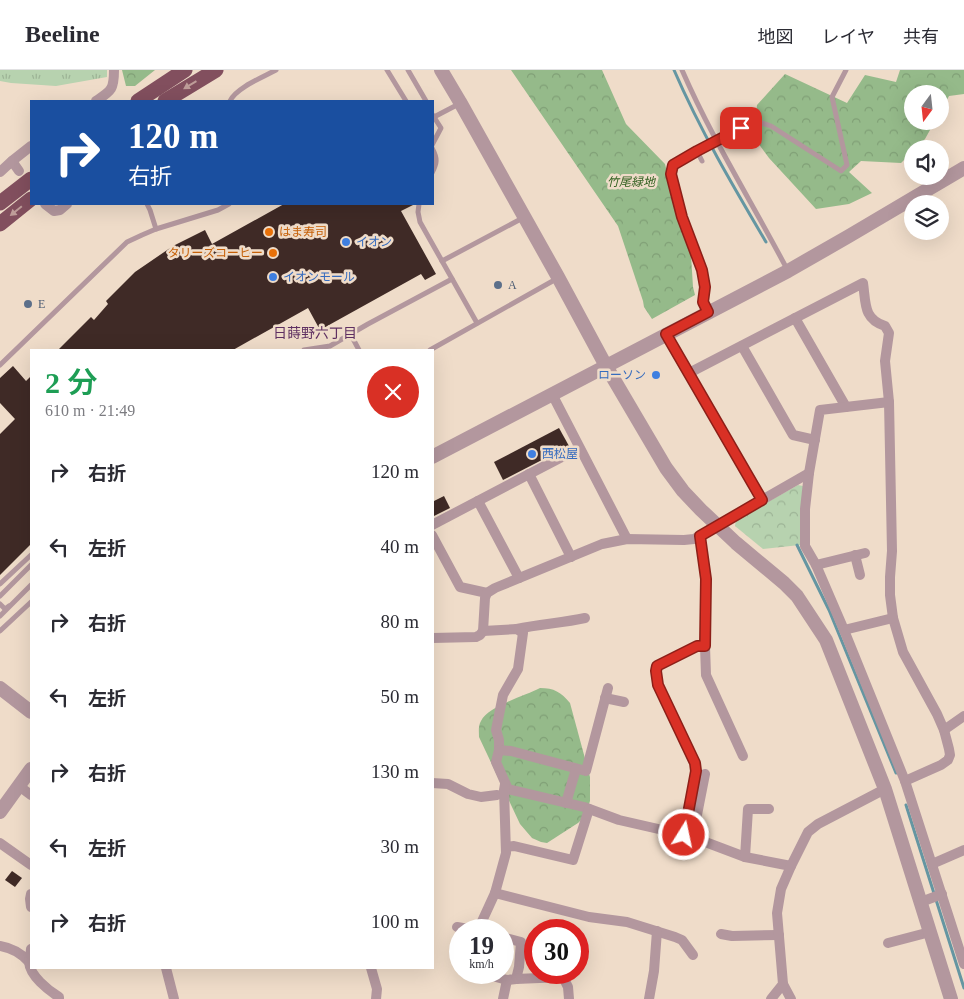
<!DOCTYPE html>
<html lang="ja">
<meta charset="utf-8">
<style>
:root{--surface:#fff;--page:#f7f7f7;--text:#2b2b33;--muted:#7c7c81;--line:#e1e1e2}
body{margin:0;font-family:"Times New Roman","Noto Sans JP",serif;background:var(--page);color:var(--text);height:100vh;display:flex;flex-direction:column;font-size:19px;white-space:nowrap}
*{box-sizing:border-box;margin:0}
p{font-size:16px;color:var(--muted)}
.icon{flex:none;width:28px;height:28px;fill:none;stroke:currentColor;stroke-width:2;stroke-linecap:round;stroke-linejoin:round}
.map{position:relative;flex:1;overflow:hidden}
.side{position:absolute;left:30px;top:279px;width:404px;height:620px;display:flex;flex-direction:column;background:var(--surface);border-radius:0px;box-shadow:0 5px 20px #0002}
.side>*{flex:none}
.top-card{position:absolute;left:30px;top:30px;width:404px;height:105px;border-radius:0px;box-shadow:0 5px 20px #0002;background:#1a4fa0;color:#fff;overflow:hidden}
.needle{width:32px;rotate:195deg}
.tools{position:absolute;left:904px;top:15px;display:grid;gap:10px}
.tools a{display:grid;place-items:center;width:45px;height:45px;border-radius:50%;background:var(--surface);box-shadow:0 5px 20px #0002;font-size:25px}
.speed{position:absolute;left:449px;top:849px;display:flex;gap:10px;font-size:25px;font-weight:700;text-align:center}
.speed>*{display:grid;place-content:center;width:65px;height:65px;border-radius:50%;background:var(--surface);box-shadow:0 5px 20px #0002;line-height:1}
.speed small{font-size:12px;font-weight:400}
.speed .limit{border:8px solid #d22;background:#fff;color:#111}
.pin{position:absolute;display:grid;place-items:center;width:42px;height:42px;color:#fff;margin:-21px;border-radius:10px;box-shadow:0 2px 8px #0006}
.me{position:absolute;width:55px;margin:-28px;rotate:10deg;stroke-linejoin:round;filter:drop-shadow(0 0 4px #0008)}
.turn{display:flex;align-items:center;gap:18px;height:105px;padding:0 15px;font-size:22px}
.turn .icon{width:65px;height:65px;stroke-width:2.5}
.turn b{display:block;font-size:35px;line-height:42px}
.round{display:grid;place-items:center;flex:none;width:52px;height:52px;border-radius:26px;background:var(--page)}
.head{display:flex;align-items:center;justify-content:space-between;height:85px;padding:0 15px}
h1{font-size:30px;font-weight:600;line-height:38px;color:#1e9e55}
ul{padding:0;list-style:none}
li{display:flex;align-items:center;gap:15px;height:75px;padding:0 15px}
li div{flex:1}
li b{display:block;font-size:19px}
li em{font-style:normal}
header{display:flex;align-items:center;gap:30px;box-sizing:border-box;height:70px;padding:0 25px;background:var(--surface);border-bottom:1px solid var(--line)}
header strong{font-size:24px}
nav{display:flex;gap:28px;margin-inline-start:auto;font-size:18px}
.map>svg:first-child{display:block}
</style>
<header>
<strong>Beeline</strong>
<nav><a>地図</a><a>レイヤ</a><a>共有</a></nav>
</header>
<div class="map">
<svg width="964" height="929" viewBox="0 0 964 929">
<defs>
<pattern id="grass-tufts" width="24" height="20" patternUnits="userSpaceOnUse" patternTransform="scale(1.25)"><rect width="24" height="20" fill="#b7d2af"/><path d="M3 7l-1-3M5 7V3M7 7l1-3M15 17l-1-3M17 17v-4M19 17l1-3" fill="none" stroke="#9db496"/></pattern>
<pattern id="forest-crowns" width="20" height="18" patternUnits="userSpaceOnUse" patternTransform="scale(1.25)"><rect width="20" height="18" fill="#95ba8a"/><path d="M2 6a3 3 0 1 1 6 0M12 15a3 3 0 1 1 6 0" fill="none" stroke="#809f76"/></pattern>
<pattern id="park-crowns" width="20" height="18" patternUnits="userSpaceOnUse" patternTransform="scale(1.25)"><rect width="20" height="18" fill="#b7d2af"/><path d="M2 6a3 3 0 1 1 6 0M12 15a3 3 0 1 1 6 0" fill="none" stroke="#9db496"/></pattern>
</defs>
<rect width="100%" height="100%" fill="#efdcc9"/>
<!-- grass -->
<polygon fill="url(#grass-tufts)" points="0,0 107,0 107,7 56,16 11,13 0,11"/>
<!-- forest -->
<g fill="url(#forest-crowns)">
<polygon points="122,0 155,0 135,16 126,16"/>
<polygon points="511,0 602,0 626,54 665,94 677,142 691,185 693,217 695,225 652,249 644,237 643,231 618,156"/>
<polygon points="900,0 964,0 964,24 949,26 940,43 940,24 912,24 912,51 935,51 925,69 915,79 912,79 912,82 901,93 861,91 849,102 872,123 849,134 816,139 769,88 753,66 757,35 785,4 847,33 865,5 896,12"/>
<path d="M540 618C554 618 561 622 570 633L590 707V731L585 746 578 753 547 773 541 772 532 768 520 754 479 667C479 662 478 656 481 651 488 636 525 626 540 618Z"/>
</g>
<!-- park -->
<polygon fill="url(#park-crowns)" points="798,415 803,416 800,475 763,479 735,456 736,450"/>
<g fill="none" stroke-linecap="round" stroke-linejoin="round">
<!-- stream -->
<g stroke="#6596a2" stroke-width="3">
<path d="M674 0C700 60 733 116 766 172"/>
<polyline points="797,475 829,540 896,703"/>
<polyline points="906,735 964,918"/>
</g>
</g>
<!-- building -->
<g fill="#3f2a26">
<polygon points="284,134 415,134 401,141 436,204 425,210 421,204 320,260 308,238 233,280 58,280 91,247 94,250 108,234 106,231 135,202 173,176 205,160 212,174"/>
<polygon points="13,296 26,311 31,306 31,474 0,505 0,364 15,349 0,333 0,308"/>
<polygon points="559,358 569,376 503,410 494,392"/>
<polygon points="444,426 450,438 432,447 432,432"/>
<polygon points="12,801 22,808 15,817 5,810"/>
</g>
<g fill="none" stroke-linecap="round" stroke-linejoin="round">
<!-- service -->
<g stroke="#b3979e" stroke-width="5">
<polyline points="387,0 406,31"/>
<polyline points="408,0 426,31"/>
<path d="M682 0C712 69 753 134 788 201"/>
<path d="M230 31C236 18 263 7 276 0"/>
<polyline points="432,48 455,36"/>
<path d="M432 78C438 89 437 93 432 103"/>
<polyline points="697,81 702,91"/>
<polyline points="147,134 150,140 156,159"/>
<polyline points="419,134 418,142 420,152 477,253"/>
<polyline points="442,191 519,150"/>
<polyline points="707,242 703,232 705,217 702,200 682,147 671,104 673,95 697,81 753,52 759,52 771,56 841,101 847,95 832,27 846,0"/>
<polyline points="351,265 359,280"/>
<polyline points="304,280 330,276 368,254 452,209"/>
<polyline points="430,280 558,208"/>
<polyline points="0,295 127,172 142,165 156,159 218,140 229,134"/>
<polyline points="0,514 31,485"/>
<polyline points="0,526 31,495"/>
<polyline points="0,534 5,539 9,536"/>
<polyline points="0,546 31,515"/>
<polyline points="0,561 31,532"/>
</g>
<!-- minor -->
<g stroke="#b3979e" stroke-width="10">
<path d="M96 31C111 21 114 20 114 0"/>
<polyline points="12,91 19,101"/>
<polyline points="0,102 12,91 31,76"/>
<polyline points="45,134 54,141 60,140 67,134"/>
<polyline points="795,248 846,337"/>
<polyline points="666,265 762,430"/>
<polyline points="742,276 793,365 815,370"/>
<path d="M689 303 863 213C866 233 863 249 885 256L889 263 885 291 889 332 892 481 890 507V525L893 548 903 582 937 644 944 660 949 679 950 685 948 690 941 695 905 711"/>
<polyline points="552,324 627,469"/>
<polyline points="889,332 820,340 809,403 805,439 805,476 816,495 844,560 905,711 964,894"/>
<polyline points="529,404 571,487"/>
<polyline points="478,431 519,508"/>
<polyline points="432,455 579,378"/>
<polyline points="432,465 460,517 487,523"/>
<polyline points="700,466 706,509 705,576 706,605 743,686"/>
<polyline points="855,485 860,505"/>
<polyline points="816,495 865,483"/>
<path d="M517 559C539 554 562 553 585 548"/>
<polyline points="844,560 893,548"/>
<polyline points="483,561 517,559 523,563 518,599 503,625 496,660 499,670 499,680 496,692 508,719 584,737 619,750 689,766 700,770"/>
<polyline points="432,568 476,567 480,565 483,561 485,528 487,523 495,518 602,474 627,469 684,470 694,469 809,403"/>
<polyline points="605,628 624,632"/>
<polyline points="944,660 964,646"/>
<polyline points="499,680 511,681 586,701 608,618"/>
<polyline points="705,704 694,760 700,770 745,787 791,796"/>
<polyline points="432,713 448,714 468,724 481,727 497,725"/>
<polyline points="19,716 31,725"/>
<polyline points="566,733 576,699"/>
<polyline points="684,765 696,701 695,693 658,615 656,601 657,596 697,576 705,576"/>
<polyline points="0,773 31,795"/>
<polyline points="506,777 514,776 573,790 589,739"/>
<polyline points="745,787 748,739 769,739"/>
<polyline points="932,794 964,780"/>
<polyline points="495,823 589,847 627,852 675,867 682,870 693,885"/>
<polyline points="31,824 30,829 31,837"/>
<polyline points="921,832 942,824"/>
<polyline points="457,857 474,860"/>
<polyline points="478,860 495,823 506,783 504,720 505,714"/>
<polyline points="721,864 732,866 779,865"/>
<polyline points="888,873 930,862"/>
<path d="M0 876C12 878 21 883 29 892"/>
<path d="M31 879C31 883 29 888 29 892 30 906 48 920 59 927V929"/>
<polyline points="166,898 174,929"/>
<polyline points="371,898 377,919 376,929"/>
<polyline points="478,902 507,910 516,909 519,897 521,872 502,867"/>
<polyline points="516,909 563,907 568,917 569,929"/>
<polyline points="783,914 791,929"/>
<polyline points="503,929 507,910"/>
<polyline points="649,929 654,901 657,861"/>
<polyline points="771,929 783,914 777,843 781,819 791,796 808,762 818,754 885,719"/>
</g>
<!-- tertiary -->
<g stroke="#b3979e" stroke-width="14">
<polyline points="441,0 460,32 558,207 606,296 666,398 683,421 701,440 736,473 784,513 797,526 826,570 885,719 951,929"/>
<polyline points="432,387 788,201 849,166 964,98"/>
<polyline points="0,618 31,642"/>
<polyline points="0,742 31,699"/>
</g>
<!-- trunk -->
<g stroke="#824f5e" stroke-width="15">
<polyline points="138,31 185,0"/>
<polyline points="165,31 216,0"/>
<polyline points="0,133 31,109"/>
<polyline points="0,154 31,129"/>
</g>
<!-- service-bridge -->
<polyline stroke="#b3979e" stroke-width="5" points="432,44 441,58 432,75"/>
</g>
<!-- one-way arrows -->
<defs><path id="oneway-solid" d="M-6-.8H1V-3.2L6.5 0L1 3.2V.8H-6Z" transform="scale(1.25)"/></defs>
<g fill="#be9d99">
<use href="#oneway-solid" transform="translate(190 15) rotate(149)"/>
<use href="#oneway-solid" transform="translate(16 141) rotate(141)"/>
</g>
<g fill="none" stroke-linecap="round" stroke-linejoin="round">
<defs>
<polyline id="route" points="684,765 696,701 695,693 658,615 656,601 657,596 697,576 705,576 706,509 700,466 762,430 666,264 708,242 703,232 705,217 702,200 682,147 671,104 673,95 697,81 741,58"/>
</defs>
<!-- route casing -->
<use href="#route" stroke="#8d1f18" stroke-width="12"/>
<!-- route -->
<use href="#route" stroke="#d93025" stroke-width="9"/>
</g>
<!-- markers -->
<g fill="#e8710a" stroke="#efdcc9" stroke-width="2">
<circle cx="269" cy="162" r="5"/>
<circle cx="273" cy="183" r="5"/>
</g>
<g fill="#3f7fe0" stroke="#efdcc9" stroke-width="2">
<circle cx="346" cy="172" r="5"/>
<circle cx="273" cy="207" r="5"/>
<circle cx="656" cy="305" r="5"/>
<circle cx="532" cy="384" r="5"/>
</g>
<g fill="#5c6f8a" stroke="#efdcc9" stroke-width="2">
<circle cx="498" cy="215" r="5"/>
<circle cx="28" cy="234" r="5"/>
</g>
<g text-anchor="middle" stroke-width="5" stroke-linejoin="round" paint-order="stroke">
<!-- park labels -->
<g font-size="12" font-style="italic" fill="#326121" stroke="#efdcc9">
<text x="631" y="116">竹尾緑地</text>
</g>
<!-- food labels -->
<g font-size="12" fill="#c56008" stroke="#efdcc9" text-anchor="start">
<text x="279" y="166">はま寿司</text>
<text x="263" y="187" text-anchor="end">タリーズコーヒー</text>
</g>
<!-- shop labels -->
<g font-size="12" fill="#366cbe" stroke="#efdcc9" text-anchor="start">
<text x="356" y="176">イオン</text>
<text x="283" y="211">イオンモール</text>
<text x="646" y="309" text-anchor="end">ローソン</text>
<text x="542" y="388">西松屋</text>
</g>
<!-- service labels -->
<g font-size="12" fill="#4e5e75" stroke="#efdcc9" text-anchor="start">
<text x="508" y="219">A</text>
<text x="38" y="238">E</text>
</g>
<!-- neighbourhood labels -->
<g font-size="14" fill="#5f3062" stroke="#efdcc9">
<text x="315" y="268">日蒔野六丁目</text>
</g>
</g>
</svg>
<div class="tools">
<a><svg class="needle" viewBox="-14 -14 28 28"><path d="M0-13l5 13h-10z" fill="#e53935"/><path d="M0 13l5-13h-10z" fill="#7c7c81"/></svg></a>
<a><svg class="icon" aria-label="sound" viewBox="0 0 24 24"><path d="M4 9h4l5-4v14l-5-4H4zM17 9q2 3 0 6"/></svg></a>
<a><svg class="icon" aria-label="layers" viewBox="0 0 24 24"><path d="M12 4l9 5-9 5-9-5zM3 14l9 5 9-5"/></svg></a>
</div>
<div class="speed"><div>19<small>km/h</small></div><div class="limit">30</div></div>
<div class="pin" style="left:741px;top:58px;background:#d93025"><svg class="icon" aria-label="arrive" viewBox="0 0 24 24"><path d="M6 21V4h12l-3 4 3 4H6"/></svg></div>
<svg class="me" style="left:684px;top:765px" viewBox="-20 -20 40 40"><circle r="17" fill="#d93025" stroke="#fff" stroke-width="3"/><path d="M0-11L8 9 0 5-8 9z" fill="#fff"/></svg>
<div class="top-card">
<div class="turn"><svg class="icon" aria-label="right" viewBox="0 0 24 24"><path d="M7 20v-9h11M14 6l5 5-5 5"/></svg><div><b>120 m</b>右折</div></div>
</div>
<section class="side">
<div class="head"><div><h1>2 分</h1><p>610 m · 21:49</p></div><a class="round" style="background:#d93025;color:#fff"><svg class="icon" aria-label="close" viewBox="0 0 24 24"><path d="M6 6l12 12M18 6L6 18"/></svg></a></div>
<ul>
<li><svg class="icon" aria-label="right" viewBox="0 0 24 24"><path d="M7 20v-9h11M14 6l5 5-5 5"/></svg><div><b>右折</b></div><em>120 m</em></li>
<li><svg class="icon" aria-label="left" viewBox="0 0 24 24"><path d="M17 20v-9H6M10 6l-5 5 5 5"/></svg><div><b>左折</b></div><em>40 m</em></li>
<li><svg class="icon" aria-label="right" viewBox="0 0 24 24"><path d="M7 20v-9h11M14 6l5 5-5 5"/></svg><div><b>右折</b></div><em>80 m</em></li>
<li><svg class="icon" aria-label="left" viewBox="0 0 24 24"><path d="M17 20v-9H6M10 6l-5 5 5 5"/></svg><div><b>左折</b></div><em>50 m</em></li>
<li><svg class="icon" aria-label="right" viewBox="0 0 24 24"><path d="M7 20v-9h11M14 6l5 5-5 5"/></svg><div><b>右折</b></div><em>130 m</em></li>
<li><svg class="icon" aria-label="left" viewBox="0 0 24 24"><path d="M17 20v-9H6M10 6l-5 5 5 5"/></svg><div><b>左折</b></div><em>30 m</em></li>
<li><svg class="icon" aria-label="right" viewBox="0 0 24 24"><path d="M7 20v-9h11M14 6l5 5-5 5"/></svg><div><b>右折</b></div><em>100 m</em></li>
</ul>
</section>
</div>
